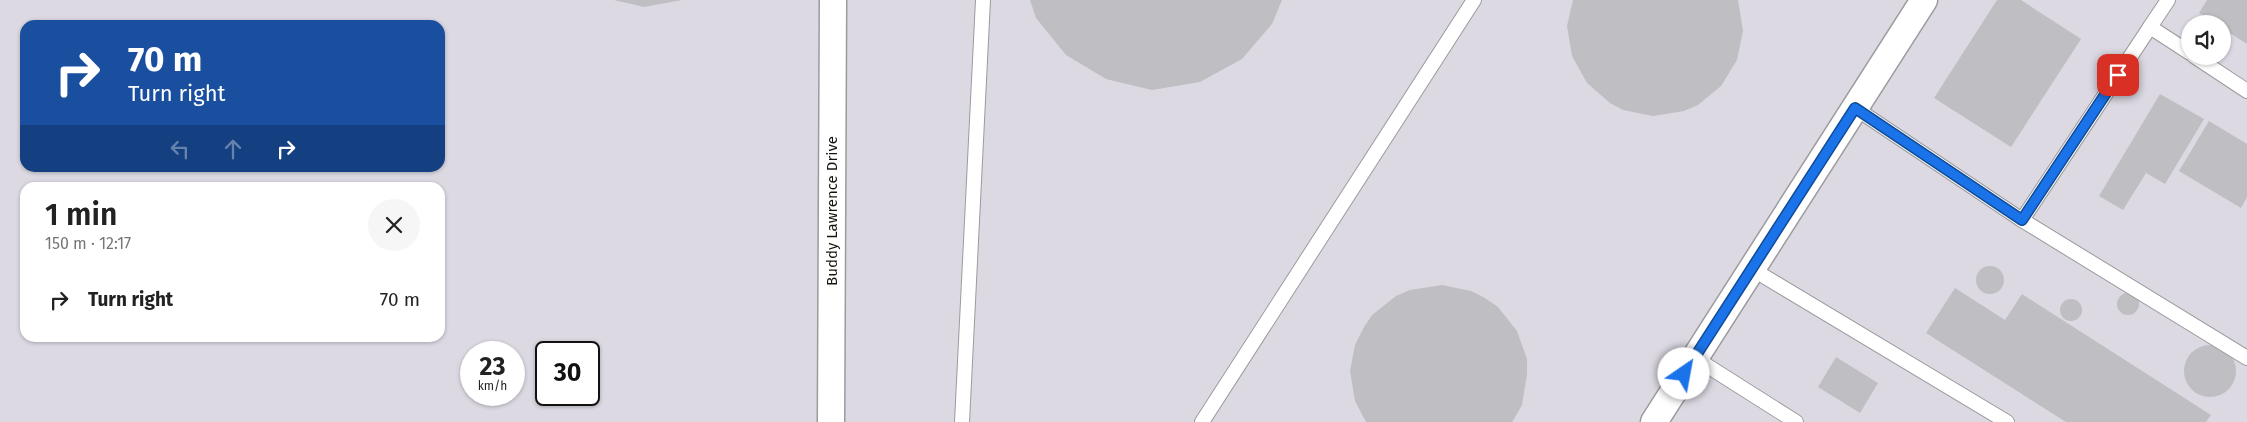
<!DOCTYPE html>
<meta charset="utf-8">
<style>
:root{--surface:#fff;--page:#f6f6f6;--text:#222;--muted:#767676}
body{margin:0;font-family:"Fira Sans",sans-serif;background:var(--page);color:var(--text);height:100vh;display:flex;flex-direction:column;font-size:19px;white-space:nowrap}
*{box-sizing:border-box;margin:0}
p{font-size:16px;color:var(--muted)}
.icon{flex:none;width:28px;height:28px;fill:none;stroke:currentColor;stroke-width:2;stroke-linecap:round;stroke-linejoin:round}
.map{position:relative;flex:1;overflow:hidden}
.sheet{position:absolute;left:20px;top:182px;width:425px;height:160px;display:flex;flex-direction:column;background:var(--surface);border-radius:15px;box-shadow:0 1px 4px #0004}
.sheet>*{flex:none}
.guide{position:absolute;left:20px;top:20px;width:425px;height:152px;border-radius:15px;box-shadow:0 1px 4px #0004;background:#1a4fa0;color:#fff;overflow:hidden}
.tools{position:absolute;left:2181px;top:15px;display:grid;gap:10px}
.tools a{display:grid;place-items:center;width:50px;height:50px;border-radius:50%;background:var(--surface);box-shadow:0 1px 4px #0004;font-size:25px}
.speed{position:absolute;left:460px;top:341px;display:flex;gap:10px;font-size:25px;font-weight:700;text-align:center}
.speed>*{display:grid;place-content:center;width:65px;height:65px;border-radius:50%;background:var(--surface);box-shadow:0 1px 4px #0004;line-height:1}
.speed small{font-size:12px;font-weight:400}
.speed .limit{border:2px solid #111;border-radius:8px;background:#fff;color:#111}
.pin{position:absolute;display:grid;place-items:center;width:42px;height:42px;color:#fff;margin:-21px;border-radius:10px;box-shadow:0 2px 8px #0006}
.me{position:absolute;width:55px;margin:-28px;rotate:33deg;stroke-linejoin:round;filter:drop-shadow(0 0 4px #0008)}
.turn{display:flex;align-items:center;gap:18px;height:105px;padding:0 25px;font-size:22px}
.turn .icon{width:65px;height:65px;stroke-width:2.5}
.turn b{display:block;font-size:35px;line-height:42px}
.lanes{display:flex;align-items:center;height:48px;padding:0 25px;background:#0003;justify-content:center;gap:25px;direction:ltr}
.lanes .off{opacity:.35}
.round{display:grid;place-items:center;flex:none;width:52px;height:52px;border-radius:26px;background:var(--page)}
.head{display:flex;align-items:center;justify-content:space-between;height:85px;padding:0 25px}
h1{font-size:30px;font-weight:600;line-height:38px}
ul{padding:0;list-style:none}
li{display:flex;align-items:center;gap:15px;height:65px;padding:0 25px}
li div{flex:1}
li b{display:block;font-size:19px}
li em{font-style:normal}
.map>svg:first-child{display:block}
</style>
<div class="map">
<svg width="2247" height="422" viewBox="0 0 2247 422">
<rect width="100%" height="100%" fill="#e7e6e9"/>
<!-- built -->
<path fill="#dcd9e3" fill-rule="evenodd" d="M0 0H2247V422H0ZM2190 24H2222V56H2190ZM25 25H440V168H25ZM25 188H440V338H25ZM471 352H514V395H471ZM546 352H589V395H546Z"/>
<!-- building -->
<g fill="#bfbec2">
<polygon points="614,0 682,0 644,7"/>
<polygon points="1030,0 1282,0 1272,24 1242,59 1200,82 1152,90 1106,79 1066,55 1036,18"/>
<polygon points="1573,0 1738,0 1743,31 1737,60 1721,86 1698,105 1684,111 1653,116 1623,110 1610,103 1587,83 1572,56 1567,26"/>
<polygon points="1997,0 2021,0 2081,39 2011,147 1934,98"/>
<polygon points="2207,0 2247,0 2247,44 2222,28 2222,24 2216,24 2199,13"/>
<polygon points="2160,94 2204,119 2165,184 2146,173 2123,210 2099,196"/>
<polygon points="2209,121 2247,144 2247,197 2241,208 2179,171"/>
<circle cx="1990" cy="280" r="14"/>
<polygon points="1442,285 1471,291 1485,298 1498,307 1517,331 1527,359 1527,374 1522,405 1514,419 1512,422 1366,422 1355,401 1350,371 1355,345 1364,327 1372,315 1396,296 1410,290"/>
<polygon points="1955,288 2005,320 2022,294 2211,415 2206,422 2066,422 1926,333"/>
<circle cx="2128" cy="304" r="11"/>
<circle cx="2071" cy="310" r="11"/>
<circle cx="2210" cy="371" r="26"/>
<polygon points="1836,357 1878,383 1860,413 1818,387"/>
</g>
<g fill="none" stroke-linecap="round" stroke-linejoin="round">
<defs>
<g id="service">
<polyline points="2168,0 2150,27 2190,53"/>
<polyline points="2194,56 2247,91"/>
<polyline points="1855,108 2022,220 2150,27"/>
<polyline points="2022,220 2247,358"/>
<polyline points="1752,269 2007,422"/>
<polyline points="1695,358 1796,422"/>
<polyline points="962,422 983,0"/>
<polyline points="1202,422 1474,0"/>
</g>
<g id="minor">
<polyline points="831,422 833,0"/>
<polyline points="1654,422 1924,0"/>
</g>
</defs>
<!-- service casing -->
<use href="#service" stroke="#9b9b9e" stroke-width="16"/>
<!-- minor casing -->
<use href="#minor" stroke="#9b9b9e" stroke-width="29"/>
<!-- service -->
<use href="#service" stroke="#fff" stroke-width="14"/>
<!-- minor -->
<use href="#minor" stroke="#fff" stroke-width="26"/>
</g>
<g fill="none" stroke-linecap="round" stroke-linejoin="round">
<defs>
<polyline id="route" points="1684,374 1855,108 2022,220 2118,75"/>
</defs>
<!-- route casing -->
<use href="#route" stroke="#114b97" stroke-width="12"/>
<!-- route -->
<use href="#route" stroke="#1a73e8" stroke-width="9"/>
</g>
<g text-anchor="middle" stroke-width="4" stroke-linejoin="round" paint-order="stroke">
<!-- street labels -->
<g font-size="15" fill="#141415" stroke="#fff">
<text transform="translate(832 211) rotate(-90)" y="5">Buddy Lawrence Drive</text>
</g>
</g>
</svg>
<div class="tools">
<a><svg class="icon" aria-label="sound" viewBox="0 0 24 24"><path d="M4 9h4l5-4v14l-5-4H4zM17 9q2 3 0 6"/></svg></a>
</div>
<div class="speed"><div>23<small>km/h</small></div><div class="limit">30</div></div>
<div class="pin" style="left:2118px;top:75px;background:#d93025"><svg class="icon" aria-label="arrive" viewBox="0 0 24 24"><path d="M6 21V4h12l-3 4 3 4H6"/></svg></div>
<svg class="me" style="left:1684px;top:374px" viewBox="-20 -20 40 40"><circle r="19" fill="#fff"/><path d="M0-13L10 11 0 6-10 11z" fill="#1a73e8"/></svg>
<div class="guide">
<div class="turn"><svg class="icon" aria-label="right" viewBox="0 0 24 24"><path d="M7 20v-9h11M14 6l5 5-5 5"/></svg><div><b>70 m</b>Turn right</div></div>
<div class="lanes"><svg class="icon off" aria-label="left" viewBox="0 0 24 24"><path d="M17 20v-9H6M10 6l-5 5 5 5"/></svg><svg class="icon off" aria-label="ahead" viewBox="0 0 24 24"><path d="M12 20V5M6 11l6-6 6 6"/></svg><svg class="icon" aria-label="right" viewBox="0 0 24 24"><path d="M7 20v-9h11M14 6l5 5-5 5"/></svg></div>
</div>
<section class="sheet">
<div class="head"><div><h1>1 min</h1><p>150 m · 12:17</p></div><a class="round"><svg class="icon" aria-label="close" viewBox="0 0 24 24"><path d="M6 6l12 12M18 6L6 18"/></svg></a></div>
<ul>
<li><svg class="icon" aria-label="right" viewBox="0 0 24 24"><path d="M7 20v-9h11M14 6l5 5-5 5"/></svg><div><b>Turn right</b></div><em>70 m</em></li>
</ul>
</section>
</div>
